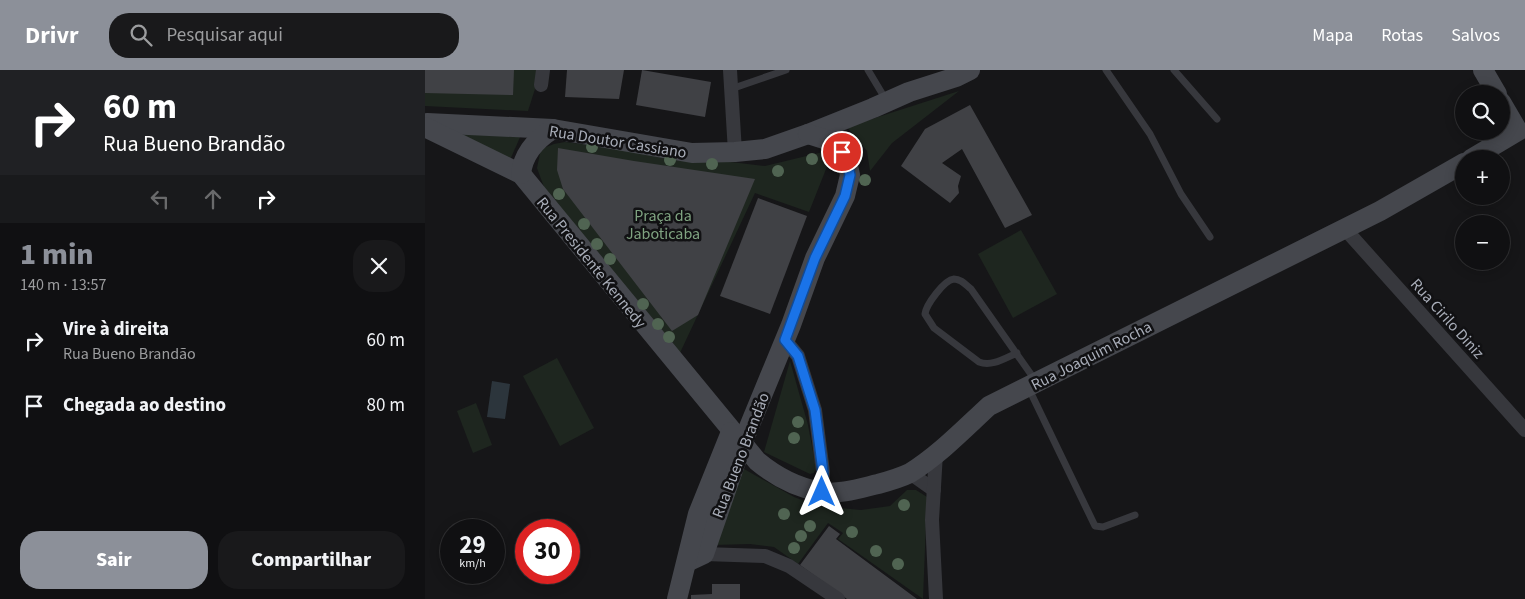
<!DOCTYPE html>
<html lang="pt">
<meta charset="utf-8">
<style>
:root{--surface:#101012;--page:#19191b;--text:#f1f3f6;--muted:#9c9d9f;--line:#303032;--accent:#8c9099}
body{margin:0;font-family:"Source Sans 3",sans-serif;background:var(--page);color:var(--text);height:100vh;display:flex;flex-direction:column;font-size:19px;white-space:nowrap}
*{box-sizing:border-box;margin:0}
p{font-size:16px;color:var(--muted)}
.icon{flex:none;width:28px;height:28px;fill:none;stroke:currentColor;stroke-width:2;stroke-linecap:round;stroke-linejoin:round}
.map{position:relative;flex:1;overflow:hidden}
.panel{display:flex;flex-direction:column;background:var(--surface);width:425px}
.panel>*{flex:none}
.banner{background:#202124;color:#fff;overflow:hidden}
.fabs{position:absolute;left:1030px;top:15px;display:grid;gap:10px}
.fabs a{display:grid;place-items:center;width:55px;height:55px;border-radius:50%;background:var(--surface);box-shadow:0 2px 12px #0003,0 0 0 1px var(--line);font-size:25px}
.speed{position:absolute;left:15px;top:449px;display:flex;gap:10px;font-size:25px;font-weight:700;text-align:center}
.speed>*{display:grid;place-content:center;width:65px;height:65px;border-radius:50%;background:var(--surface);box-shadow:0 2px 12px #0003,0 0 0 1px var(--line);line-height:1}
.speed small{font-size:12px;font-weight:400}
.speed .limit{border:8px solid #d22;background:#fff;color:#111}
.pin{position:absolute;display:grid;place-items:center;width:42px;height:42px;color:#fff;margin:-21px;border:2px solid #fff;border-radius:50%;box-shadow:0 1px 5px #0007}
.me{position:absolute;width:55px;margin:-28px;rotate:0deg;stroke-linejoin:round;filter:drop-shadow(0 0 4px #0008)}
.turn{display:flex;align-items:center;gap:18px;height:105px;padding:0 20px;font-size:22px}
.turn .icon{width:65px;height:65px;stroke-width:2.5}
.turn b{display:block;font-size:35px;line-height:42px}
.lanes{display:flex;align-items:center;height:48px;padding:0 20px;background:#0003;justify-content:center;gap:25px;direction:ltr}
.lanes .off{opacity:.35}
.round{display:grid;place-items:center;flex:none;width:52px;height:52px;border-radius:20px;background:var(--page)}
.head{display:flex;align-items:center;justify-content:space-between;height:85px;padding:0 20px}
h1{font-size:30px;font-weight:800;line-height:38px;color:var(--accent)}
.cta{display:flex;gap:10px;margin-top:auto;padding:10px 20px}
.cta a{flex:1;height:58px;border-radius:20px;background:var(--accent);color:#fff;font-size:20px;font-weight:800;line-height:58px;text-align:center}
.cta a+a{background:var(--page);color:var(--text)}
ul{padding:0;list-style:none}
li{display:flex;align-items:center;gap:15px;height:65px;padding:0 20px}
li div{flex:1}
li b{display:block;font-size:19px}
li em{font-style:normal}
header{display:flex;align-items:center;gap:30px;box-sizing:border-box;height:70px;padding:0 25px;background:var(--accent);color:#fff}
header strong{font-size:24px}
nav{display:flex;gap:28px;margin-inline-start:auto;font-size:18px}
.search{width:350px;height:45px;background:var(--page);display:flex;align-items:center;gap:12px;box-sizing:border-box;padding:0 18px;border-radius:20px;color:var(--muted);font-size:19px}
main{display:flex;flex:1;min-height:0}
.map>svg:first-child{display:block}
</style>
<header>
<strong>Drivr</strong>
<div class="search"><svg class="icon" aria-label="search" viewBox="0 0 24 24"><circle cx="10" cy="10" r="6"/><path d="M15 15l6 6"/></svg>Pesquisar aqui</div>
<nav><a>Mapa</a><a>Rotas</a><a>Salvos</a></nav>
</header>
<main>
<section class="panel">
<div class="banner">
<div class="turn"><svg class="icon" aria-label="right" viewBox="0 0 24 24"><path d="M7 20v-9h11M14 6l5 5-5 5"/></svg><div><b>60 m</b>Rua Bueno Brandão</div></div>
<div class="lanes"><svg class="icon off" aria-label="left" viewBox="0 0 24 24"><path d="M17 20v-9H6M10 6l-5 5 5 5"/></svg><svg class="icon off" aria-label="ahead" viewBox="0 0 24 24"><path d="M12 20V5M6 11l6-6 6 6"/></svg><svg class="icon" aria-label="right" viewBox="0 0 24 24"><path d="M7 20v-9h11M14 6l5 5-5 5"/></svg></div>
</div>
<div class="head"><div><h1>1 min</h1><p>140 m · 13:57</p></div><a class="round"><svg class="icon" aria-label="close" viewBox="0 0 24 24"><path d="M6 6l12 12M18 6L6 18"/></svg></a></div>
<ul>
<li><svg class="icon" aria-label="right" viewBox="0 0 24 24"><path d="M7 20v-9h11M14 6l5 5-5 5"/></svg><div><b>Vire à direita</b><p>Rua Bueno Brandão</p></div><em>60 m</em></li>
<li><svg class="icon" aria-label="arrive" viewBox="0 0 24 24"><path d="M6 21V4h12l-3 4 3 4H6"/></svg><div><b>Chegada ao destino</b></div><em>80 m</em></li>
</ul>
<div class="cta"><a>Sair</a><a>Compartilhar</a></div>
</section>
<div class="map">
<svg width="1100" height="529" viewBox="0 0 1100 529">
<rect width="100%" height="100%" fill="#161618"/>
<!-- green -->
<g fill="#1e261f">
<polygon points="0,0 116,0 103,41 0,36"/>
<polygon points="534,21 467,73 445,101 442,81 422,57"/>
<polygon points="21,60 96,65 85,90"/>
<polygon points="140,72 340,96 398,82 402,86 403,94 384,142 330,123 254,285 119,117 112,98 116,79 129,74"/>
<polygon points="596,160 632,224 588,248 553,184"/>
<polygon points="132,288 169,358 135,376 98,306"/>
<polygon points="365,291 383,355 391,398 389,403 385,404 339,382"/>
<polygon points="51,333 67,375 48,383 32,341"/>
<polygon points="319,399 369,427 393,436 436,440 465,436 482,420 491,420 502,427 498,529 413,469 418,463 403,453 373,494 349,477 325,474 288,475"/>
</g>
<!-- water -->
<polygon fill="#2c353c" points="67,311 85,314 80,349 62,347"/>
<!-- building -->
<g fill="#404145">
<polygon points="0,0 89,0 88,25 0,23"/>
<polygon points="142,0 199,0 194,29 140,27"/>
<polygon points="217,0 286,12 280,47 211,35"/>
<polygon points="545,35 607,145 580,158 537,79 517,93 536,106 533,116 534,123 525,133 476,96 500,59"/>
<polygon points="133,78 209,91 330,109 273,245 247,261 138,119 132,100"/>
<polygon points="333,128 382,146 345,244 295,226"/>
<polygon points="404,456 415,464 411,469 492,529 422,529 375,495"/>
<polygon points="287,514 315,514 315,529 266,529 266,525 287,524"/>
</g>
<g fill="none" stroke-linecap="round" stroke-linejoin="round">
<!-- lane -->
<g stroke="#37383d" stroke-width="7">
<polyline points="443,0 461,30"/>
<polyline points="681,0 725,64 756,124 785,167"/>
<polyline points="749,0 792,49"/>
<polyline points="306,19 361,0"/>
<path d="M592 283C580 288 567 297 554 292L509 258 500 244C501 235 519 210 529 209 536 209 541 215 546 219L610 310"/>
<polyline points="603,317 670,456 678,457 710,445"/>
</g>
<!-- street -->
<g stroke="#37383d" stroke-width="14">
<polyline points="305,0 310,82"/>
<polyline points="116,15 118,0"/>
<polyline points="920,159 1100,360"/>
<polyline points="360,270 373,286 390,340 398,402 397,422"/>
<polyline points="485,403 509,420"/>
<polyline points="279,484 340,486 364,496 413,529"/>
<polyline points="511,529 507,450 511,383"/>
</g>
<!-- secondary -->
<g stroke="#45474d" stroke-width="20">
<polyline points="1058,0 1072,24"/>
<polyline points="2,53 128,59 267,83 310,82 340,79 383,64 448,38 484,22 531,7 545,0"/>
<path d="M0 57 96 104 332 391C350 406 373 418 396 422 414 425 436 418 453 414 464 411 475 408 485 403 514 385 539 359 564 336L955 141 1039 93"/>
<polyline points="1046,89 1093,61 1076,32"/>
<path d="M96 104C98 84 112 69 128 59"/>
<polyline points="262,492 279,484 317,374 366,255 390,188 420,126 425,105 423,96 417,82 402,70 383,64"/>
<polyline points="252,529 273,444 306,362"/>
</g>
</g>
<!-- trees -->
<g fill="#506452">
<circle cx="167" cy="77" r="6"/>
<circle cx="387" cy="89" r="6"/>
<circle cx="245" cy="90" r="6"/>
<circle cx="287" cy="94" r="6"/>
<circle cx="353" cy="101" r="6"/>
<circle cx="440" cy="110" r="6"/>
<circle cx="134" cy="124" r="6"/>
<circle cx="159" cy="154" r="6"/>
<circle cx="172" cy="174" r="6"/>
<circle cx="185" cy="189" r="6"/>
<circle cx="218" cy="234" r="6"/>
<circle cx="233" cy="254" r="6"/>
<circle cx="244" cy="267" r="6"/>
<circle cx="373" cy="352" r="6"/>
<circle cx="369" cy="368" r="6"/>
<circle cx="479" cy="435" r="6"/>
<circle cx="359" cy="444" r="6"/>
<circle cx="385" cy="456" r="6"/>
<circle cx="427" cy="462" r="6"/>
<circle cx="376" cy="466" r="6"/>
<circle cx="369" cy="478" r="6"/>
<circle cx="451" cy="481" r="6"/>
<circle cx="473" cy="494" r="6"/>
</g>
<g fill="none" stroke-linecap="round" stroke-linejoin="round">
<defs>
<polyline id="route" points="397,422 398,402 390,340 373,286 360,270 390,188 420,126 425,105 423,96 417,82"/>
</defs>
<!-- route casing -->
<use href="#route" stroke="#114b97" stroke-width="12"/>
<!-- route -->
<use href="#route" stroke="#1a73e8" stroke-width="9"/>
</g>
<g text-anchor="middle" stroke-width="5" stroke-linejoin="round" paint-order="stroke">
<!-- street labels -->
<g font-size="16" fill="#a8adb8" stroke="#111113">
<text transform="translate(193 71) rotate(9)" y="6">Rua Doutor Cassiano</text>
<text transform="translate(167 192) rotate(51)" y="6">Rua Presidente Kennedy</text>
<text transform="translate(1023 248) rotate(48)" y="6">Rua Cirilo Diniz</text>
<text transform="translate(666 285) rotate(-27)" y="6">Rua Joaquim Rocha</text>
<text transform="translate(315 385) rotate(-69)" y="6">Rua Bueno Brandão</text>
</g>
<!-- park labels -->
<g font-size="16" fill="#7fa381" stroke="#111113">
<text x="238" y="151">Praça da<tspan x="238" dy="18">Jaboticaba</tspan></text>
</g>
</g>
</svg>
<div class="fabs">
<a><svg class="icon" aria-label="search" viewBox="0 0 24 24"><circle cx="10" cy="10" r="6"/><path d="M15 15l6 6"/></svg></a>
<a>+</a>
<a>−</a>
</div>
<div class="speed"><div>29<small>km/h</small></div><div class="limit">30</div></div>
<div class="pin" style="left:417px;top:82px;background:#d93025"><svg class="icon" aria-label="arrive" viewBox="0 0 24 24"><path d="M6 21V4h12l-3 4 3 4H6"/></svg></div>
<svg class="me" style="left:397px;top:422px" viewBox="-20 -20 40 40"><path d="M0-17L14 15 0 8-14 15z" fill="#1a73e8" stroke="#fff" stroke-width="4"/></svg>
</div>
</main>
